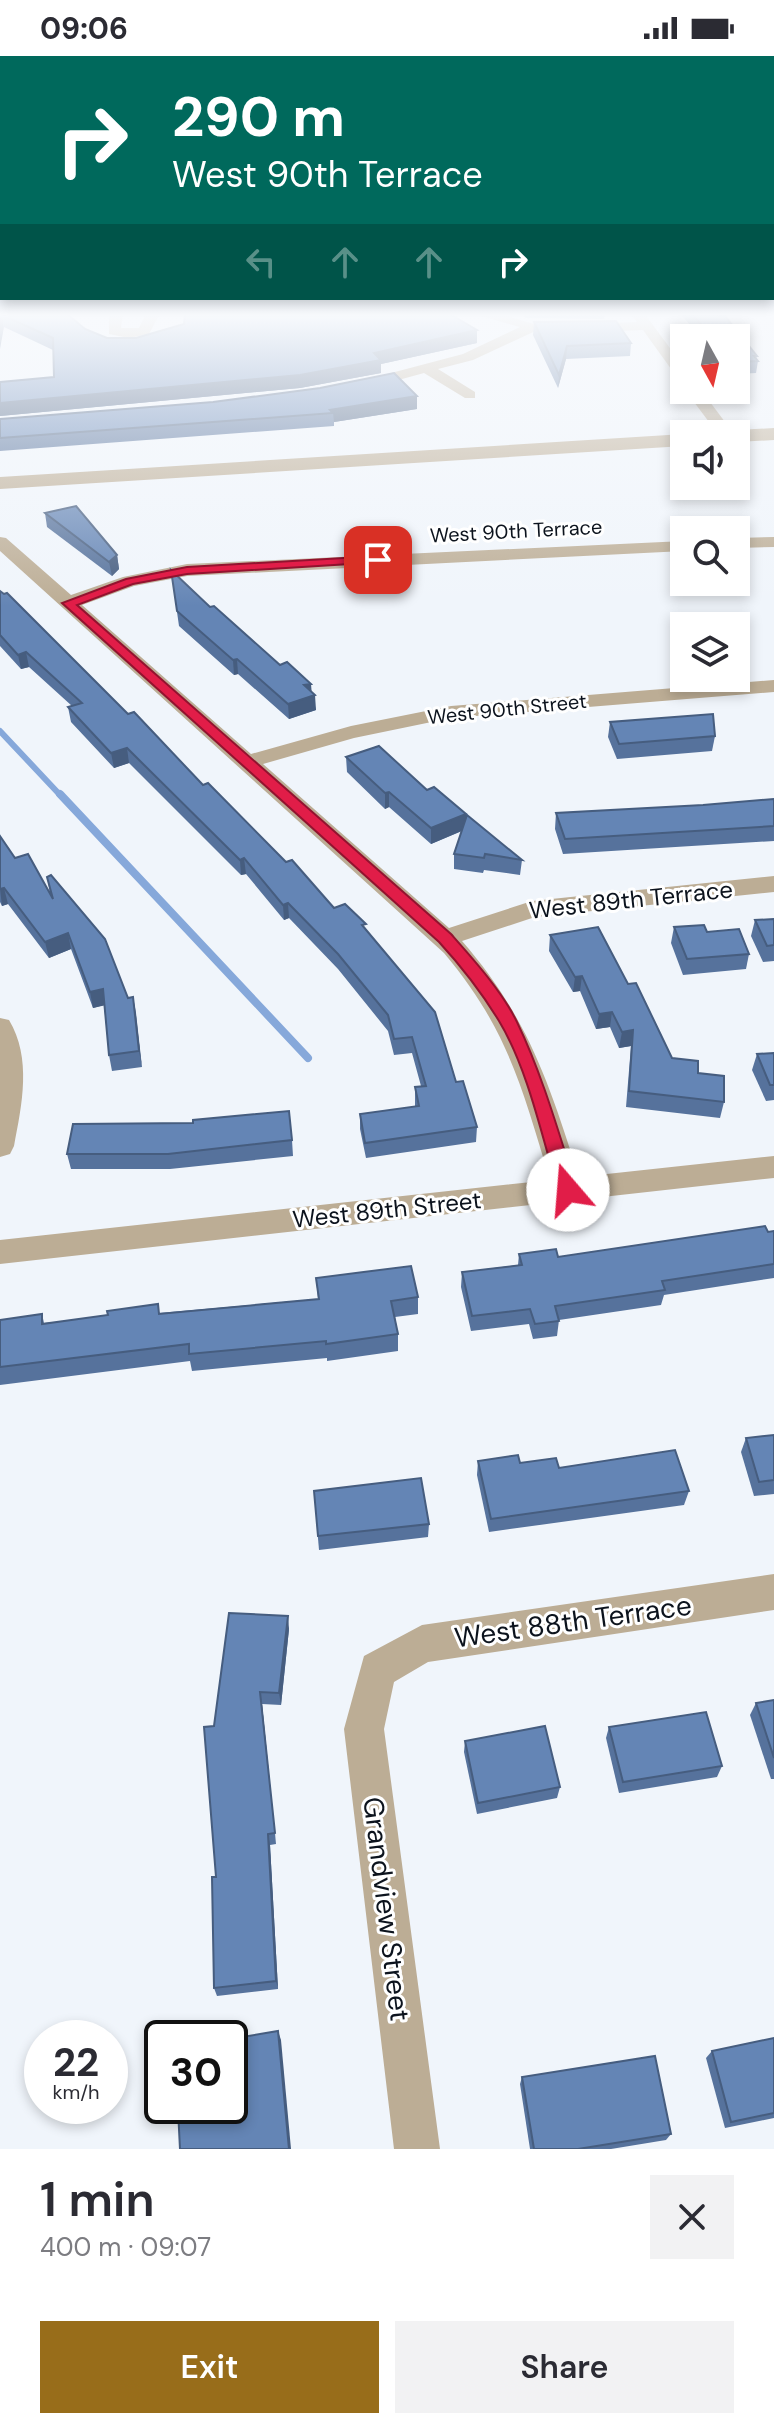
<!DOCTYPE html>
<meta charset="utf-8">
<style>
:root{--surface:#fff;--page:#f2f2f3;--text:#2b2b33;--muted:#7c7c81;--accent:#986d1a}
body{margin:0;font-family:"DM Sans",sans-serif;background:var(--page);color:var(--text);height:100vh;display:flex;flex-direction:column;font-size:30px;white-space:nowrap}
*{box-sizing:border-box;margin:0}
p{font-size:26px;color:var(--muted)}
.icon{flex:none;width:44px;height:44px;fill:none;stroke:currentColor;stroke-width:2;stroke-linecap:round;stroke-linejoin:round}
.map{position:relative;height:2093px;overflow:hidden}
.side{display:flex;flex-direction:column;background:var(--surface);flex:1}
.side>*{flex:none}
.guide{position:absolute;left:0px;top:0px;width:774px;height:244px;box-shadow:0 4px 12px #0003;background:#00695c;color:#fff;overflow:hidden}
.needle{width:52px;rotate:172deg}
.controls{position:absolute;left:670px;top:268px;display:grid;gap:16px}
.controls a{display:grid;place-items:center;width:80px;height:80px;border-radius:0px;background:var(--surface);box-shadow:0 4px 12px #0003;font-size:40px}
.speed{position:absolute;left:24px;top:1964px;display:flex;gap:16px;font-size:40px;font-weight:700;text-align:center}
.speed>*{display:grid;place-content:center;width:104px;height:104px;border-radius:50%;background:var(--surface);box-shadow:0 4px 12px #0003;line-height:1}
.speed small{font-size:20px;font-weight:400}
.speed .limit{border:4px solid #111;border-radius:12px;background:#fff;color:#111}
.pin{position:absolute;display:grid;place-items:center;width:68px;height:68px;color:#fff;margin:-34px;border-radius:16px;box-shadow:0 4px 12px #0006}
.me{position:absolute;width:88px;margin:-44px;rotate:342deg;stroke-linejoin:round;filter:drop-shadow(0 0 6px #0008)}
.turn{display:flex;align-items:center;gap:28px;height:168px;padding:0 40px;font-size:36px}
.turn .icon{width:104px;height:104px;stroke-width:2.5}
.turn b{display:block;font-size:56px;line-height:68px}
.lanes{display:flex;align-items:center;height:76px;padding:0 40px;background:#0003;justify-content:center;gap:40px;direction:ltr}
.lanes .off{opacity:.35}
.round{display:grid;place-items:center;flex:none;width:84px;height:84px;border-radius:0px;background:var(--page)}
.head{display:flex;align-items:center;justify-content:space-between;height:136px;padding:0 40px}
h1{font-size:48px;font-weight:600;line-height:60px}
.primary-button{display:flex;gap:16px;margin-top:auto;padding:16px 40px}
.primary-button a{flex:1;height:92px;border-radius:0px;background:var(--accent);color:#fff;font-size:32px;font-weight:600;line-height:92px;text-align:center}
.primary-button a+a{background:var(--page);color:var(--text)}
.status{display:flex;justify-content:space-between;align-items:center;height:56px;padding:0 40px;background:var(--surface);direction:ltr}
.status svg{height:22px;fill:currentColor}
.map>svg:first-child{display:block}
</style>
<div class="status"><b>09:06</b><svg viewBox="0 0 49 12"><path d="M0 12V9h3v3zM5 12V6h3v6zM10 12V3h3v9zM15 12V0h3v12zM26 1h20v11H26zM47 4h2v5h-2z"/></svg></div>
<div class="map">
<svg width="774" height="2093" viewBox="0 0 774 2093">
<rect width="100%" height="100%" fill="#f0f5fb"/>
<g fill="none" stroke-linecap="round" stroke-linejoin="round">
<!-- stream-far1 -->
<polyline stroke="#86a8da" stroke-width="6" points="0,675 61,740"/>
<!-- stream -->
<polyline stroke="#86a8da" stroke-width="8" points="60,738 308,1002"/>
<!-- minor -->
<g fill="#bcad95" fill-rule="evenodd">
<polygon points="109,257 123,257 121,272 139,272 146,257 160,257 149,278 129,282 109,278"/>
<polygon points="470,257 497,257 544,271 473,304 438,313 475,336 475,342 465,342 424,317 362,334 354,329 357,326 463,298 520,271"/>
<polygon points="630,257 644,257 684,311 684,325 679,324 643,274 583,276 576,272 583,268 637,266"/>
<polygon points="685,334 701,334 734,378 718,378"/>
<path d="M0 481 6 482 71 539 123 521 187 508 684 485V495L187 520 134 530 82 549 251 698 351 670 451 650 774 624V636L451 662 354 682 263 708 449 872 532 845 774 820V836L535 861 462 885C528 961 549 1027 579 1121L774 1100V1122L0 1208V1184L550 1124C522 1032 508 973 444 897L0 495Z"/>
<polygon points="774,481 774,491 736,492 736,482"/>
<path d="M0 962 9 964C32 1002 22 1049 14 1090L10 1098 0 1101Z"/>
<polygon points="774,1518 774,1554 428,1606 394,1626 384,1673 440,2093 394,2093 344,1673 364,1600 422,1569"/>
</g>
<!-- tertiary -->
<g fill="#bcad95" fill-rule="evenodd">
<polygon points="774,372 774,384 736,386 736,378 727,378 736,374"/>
<polygon points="684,378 684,390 0,433 0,421"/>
</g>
</g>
<!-- wall -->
<g fill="#56729c">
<polygon points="0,257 85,273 107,282 477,287 381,308 381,317 300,332 0,360 0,326 54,321 53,294 4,271"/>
<polygon points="523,257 605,257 604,263 525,262"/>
<polygon points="680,257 717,257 757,300 756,303 758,305 756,317 736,318 736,282 701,282"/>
<polygon points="534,266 631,287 630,300 566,303 558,332 533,279"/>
<polygon points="417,353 334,366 334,370 0,395 0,363"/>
<polygon points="45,457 117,499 119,513 112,520 47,471"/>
<polygon points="171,514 210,551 280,609 311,628 311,635 316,654 289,663 238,618 234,619 179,570"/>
<polygon points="0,535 128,658 334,852 366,874 456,1026 477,1071 476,1086 366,1102 360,1073 360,1058 415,1051 415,1031 421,1030 412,997 394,999 388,975 338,913 289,862 284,864 246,818 241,819 129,707 114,712 71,666 68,651 72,650 29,611 21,613 0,590"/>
<polygon points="610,666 715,680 712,695 617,703 608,681"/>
<polygon points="346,701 427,734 466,758 466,762 522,804 520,819 484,814 483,817 454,813 454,798 462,775 431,788 389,751 385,753 347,716"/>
<polygon points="774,743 774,785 563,798 555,773 556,757 703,749"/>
<polygon points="0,780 15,802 50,837 47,821 128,942 133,941 142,1011 112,1015 109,999 104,949 93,952 71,893 49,902 8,848 2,850 0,846"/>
<polygon points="774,863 774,905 763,906 751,880 755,864"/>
<polygon points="674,871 707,876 749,898 746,913 683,919 671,887"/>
<polygon points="550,879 628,928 672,1002 698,1017 724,1046 720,1062 626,1051 631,990 619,992 610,971 596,973 580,935 573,936 549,895"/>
<polygon points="774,997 774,1044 766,1045 752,1014 757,998"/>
<polygon points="292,1084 293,1100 170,1113 71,1113 67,1098"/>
<polygon points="774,1175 774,1222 664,1239 661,1249 559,1264 557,1280 533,1283 529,1268 471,1275 461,1231 462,1216 518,1209 519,1198 558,1201"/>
<polygon points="316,1222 418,1241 418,1258 395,1261 398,1278 398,1295 327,1305 327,1302 192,1315 190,1305 0,1329 0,1264 42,1258 44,1267 318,1243"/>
<polygon points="774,1379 774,1438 754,1440 741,1396 746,1382"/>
<polygon points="478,1405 520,1407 559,1412 689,1435 684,1449 489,1476 477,1419"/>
<polygon points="314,1435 429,1468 428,1481 319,1494"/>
<polygon points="289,1573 281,1649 262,1648 276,1788 270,1789 278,1933 217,1940 214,1932 216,1821 214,1670"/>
<polygon points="774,1644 774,1723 771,1723 750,1659 756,1647"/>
<polygon points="609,1671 722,1710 717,1721 619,1737 606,1682"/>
<polygon points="465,1685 560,1731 557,1742 477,1758 464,1696"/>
<polygon points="774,1982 774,2062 725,2072 706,2002 712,1995"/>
<polygon points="522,2021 671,2078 666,2084 611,2093 530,2093 520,2028"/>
</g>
<!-- shaded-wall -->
<g fill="#465d7f">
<polygon points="2,259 4,271 0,293 0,268"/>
<polygon points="477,274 477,287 381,308 381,317 300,332 0,360 0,347 374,297"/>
<polygon points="567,290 566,303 558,332 559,319"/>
<polygon points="417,340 417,353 334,366 333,357 330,354"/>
<polygon points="117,499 119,513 112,520 109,506"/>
<polygon points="26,596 29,611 21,613 18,599"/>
<polygon points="237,603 238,618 234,619 233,604"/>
<polygon points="311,628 312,640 315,639 316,654 289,663 288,648 304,629"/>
<polygon points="127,692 129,707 114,712 111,697"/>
<polygon points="389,736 389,751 385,753 385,737"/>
<polygon points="466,758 466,773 431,788 431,772"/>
<polygon points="244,802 246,818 241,819 240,804"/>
<polygon points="4,832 8,848 2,850 0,833"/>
<polygon points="288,847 289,862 284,864 283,849"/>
<polygon points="68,877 71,893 49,902 45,886"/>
<polygon points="582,920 580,935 573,936 575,921"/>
<polygon points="103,933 106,949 93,952 90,936"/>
<polygon points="133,941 136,957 142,1011 139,995"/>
<polygon points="612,956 610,971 596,973 599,958"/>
<polygon points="633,974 631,990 619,992 622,976"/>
<polygon points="288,1560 289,1573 281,1649 279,1637"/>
<polygon points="260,1636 262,1648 276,1788 275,1777"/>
<polygon points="268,1778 270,1789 278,1933 276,1925"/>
<polygon points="278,1975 281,1984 291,2093 289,2093"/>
</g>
<!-- building -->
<g fill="#6485b5" stroke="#465d7f" stroke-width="2">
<polygon points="0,257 66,257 85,273 107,282 136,282 184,268 185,257 448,257 477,274 374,297 381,304 300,319 0,347 0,326 54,321 53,282 2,259 0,268"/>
<polygon points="691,257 717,257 719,260 725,260 757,300 754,300 758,305 736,306 736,282 709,282 702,273 705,273"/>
<polygon points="616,265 631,287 567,290 559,319 534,266"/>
<polygon points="394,317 417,340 330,354 333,357 0,382 0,363 213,346 320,332"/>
<polygon points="76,450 117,499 109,506 45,457"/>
<polygon points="171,514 210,551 214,550 280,609 287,606 311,628 304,629 315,639 288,648 237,603 233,604 177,555"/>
<polygon points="0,535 4,538 7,537 128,658 134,656 203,729 208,727 286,806 292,804 334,852 345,848 366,868 362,869 435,956 456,1026 463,1025 477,1071 365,1087 360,1058 419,1050 415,1031 426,1030 412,981 394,983 388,959 338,898 288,847 283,849 244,802 240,804 127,692 111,697 68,651 82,647 26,596 18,599 0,579"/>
<polygon points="713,658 715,680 619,688 610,666"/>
<polygon points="379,690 427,734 434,731 466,758 431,772 389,736 385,737 346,701"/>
<polygon points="774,743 774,770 760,771 565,783 556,757 703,749"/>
<polygon points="467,759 522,804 485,798 484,802 454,798"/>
<polygon points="0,780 15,802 28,798 53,843 47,821 51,819 105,883 128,942 133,941 139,995 109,999 103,933 90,936 68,877 45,886 4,832 0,833"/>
<polygon points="774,863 774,889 767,890 755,864"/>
<polygon points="704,869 707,876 739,873 749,898 687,903 674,871"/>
<polygon points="598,871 628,928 636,927 672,1002 698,1005 698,1017 724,1020 724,1046 629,1035 633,974 622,976 612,956 599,958 582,920 575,921 550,879"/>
<polygon points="774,997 774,1029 770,1029 757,998"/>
<polygon points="289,1055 292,1084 168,1098 67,1098 73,1068 193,1067 193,1064"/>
<polygon points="765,1170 768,1176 774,1175 774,1208 662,1225 665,1234 555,1250 559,1265 535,1268 530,1253 472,1260 462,1216 522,1209 519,1198 556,1193 558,1201"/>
<polygon points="411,1210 418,1241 391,1245 398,1278 326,1288 326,1285 189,1298 189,1288 0,1311 0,1264 42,1258 42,1268 108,1259 107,1255 158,1248 159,1258 319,1243 316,1222"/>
<polygon points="774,1379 774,1424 759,1426 746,1382"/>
<polygon points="675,1394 689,1435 491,1463 478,1405 518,1399 520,1407 556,1402 559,1412"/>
<polygon points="421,1422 429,1468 318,1480 314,1435"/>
<polygon points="229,1557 288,1560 279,1637 260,1636 275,1777 268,1778 276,1925 214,1932 212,1821 216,1821 204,1671 214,1670"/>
<polygon points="774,1644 774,1702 756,1647"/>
<polygon points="706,1656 722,1710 623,1726 609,1671"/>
<polygon points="545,1670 560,1731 478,1747 465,1685"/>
<polygon points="278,1975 289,2093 180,2093 178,2053 198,2050 230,2050 230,1983"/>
<polygon points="774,1982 774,2057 731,2066 712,1995"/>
<polygon points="655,2000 671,2078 578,2093 534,2093 522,2021"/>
</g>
<!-- sky -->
<linearGradient id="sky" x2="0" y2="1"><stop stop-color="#81afe2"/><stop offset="0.47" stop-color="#f8fafd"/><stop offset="1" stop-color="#f8fafd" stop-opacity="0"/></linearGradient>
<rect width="774" height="550" fill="url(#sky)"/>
<!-- route -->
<path fill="#e11d48" stroke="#92132f" stroke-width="2" d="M378 500 384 504 382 506 187 518 133 528 77 549 451 878C474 904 502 935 517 966 543 1020 559 1078 577 1134L575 1139H561L558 1134C542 1081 528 1013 499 965 482 937 461 910 439 886L62 547 126 523 187 511Z"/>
<g text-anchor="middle" stroke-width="6" stroke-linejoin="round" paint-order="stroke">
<!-- far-street labels -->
<g font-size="20" fill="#0c131d" stroke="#fff">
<text transform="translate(516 475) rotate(-3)" y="7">West 90th Terrace</text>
<text transform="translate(507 653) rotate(-6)" y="7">West 90th Street</text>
</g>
<!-- street labels -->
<g font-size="24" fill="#0c131d" stroke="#fff">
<text transform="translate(631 844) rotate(-6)" y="8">West 89th Terrace</text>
<text transform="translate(387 1154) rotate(-6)" y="8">West 89th Street</text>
</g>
<!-- near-street labels -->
<g font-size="28" fill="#0c131d" stroke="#fff">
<text transform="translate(573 1565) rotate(-8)" y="10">West 88th Terrace</text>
<text transform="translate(387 1853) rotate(83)" y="10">Grandview Street</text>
</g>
</g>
</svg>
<div class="controls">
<a><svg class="needle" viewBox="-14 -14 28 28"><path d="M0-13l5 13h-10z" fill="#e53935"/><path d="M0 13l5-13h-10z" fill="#7c7c81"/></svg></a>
<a><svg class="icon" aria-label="sound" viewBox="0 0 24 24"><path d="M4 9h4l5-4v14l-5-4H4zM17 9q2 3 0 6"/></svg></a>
<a><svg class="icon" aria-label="search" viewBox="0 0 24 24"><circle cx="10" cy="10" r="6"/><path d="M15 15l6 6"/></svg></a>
<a><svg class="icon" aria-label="layers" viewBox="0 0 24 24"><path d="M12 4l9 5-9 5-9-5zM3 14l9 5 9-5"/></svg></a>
</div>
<div class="speed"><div>22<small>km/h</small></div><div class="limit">30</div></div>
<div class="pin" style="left:378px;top:504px;background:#d93025"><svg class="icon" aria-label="arrive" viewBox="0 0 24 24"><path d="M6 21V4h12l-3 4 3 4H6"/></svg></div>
<svg class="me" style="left:568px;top:1134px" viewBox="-20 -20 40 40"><circle r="19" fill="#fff"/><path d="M0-13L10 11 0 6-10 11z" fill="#e11d48"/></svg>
<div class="guide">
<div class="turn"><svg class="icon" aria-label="right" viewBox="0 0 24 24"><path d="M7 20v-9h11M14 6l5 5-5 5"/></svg><div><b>290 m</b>West 90th Terrace</div></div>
<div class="lanes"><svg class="icon off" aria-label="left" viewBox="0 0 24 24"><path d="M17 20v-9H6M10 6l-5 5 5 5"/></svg><svg class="icon off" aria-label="ahead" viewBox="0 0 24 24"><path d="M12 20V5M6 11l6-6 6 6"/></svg><svg class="icon off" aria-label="ahead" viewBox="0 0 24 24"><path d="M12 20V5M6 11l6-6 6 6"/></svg><svg class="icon" aria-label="right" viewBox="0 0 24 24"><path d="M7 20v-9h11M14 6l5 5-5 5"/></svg></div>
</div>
</div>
<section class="side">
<div class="head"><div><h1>1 min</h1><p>400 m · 09:07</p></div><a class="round"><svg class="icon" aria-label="close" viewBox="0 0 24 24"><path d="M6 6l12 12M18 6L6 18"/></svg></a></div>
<div class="primary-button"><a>Exit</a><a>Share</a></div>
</section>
